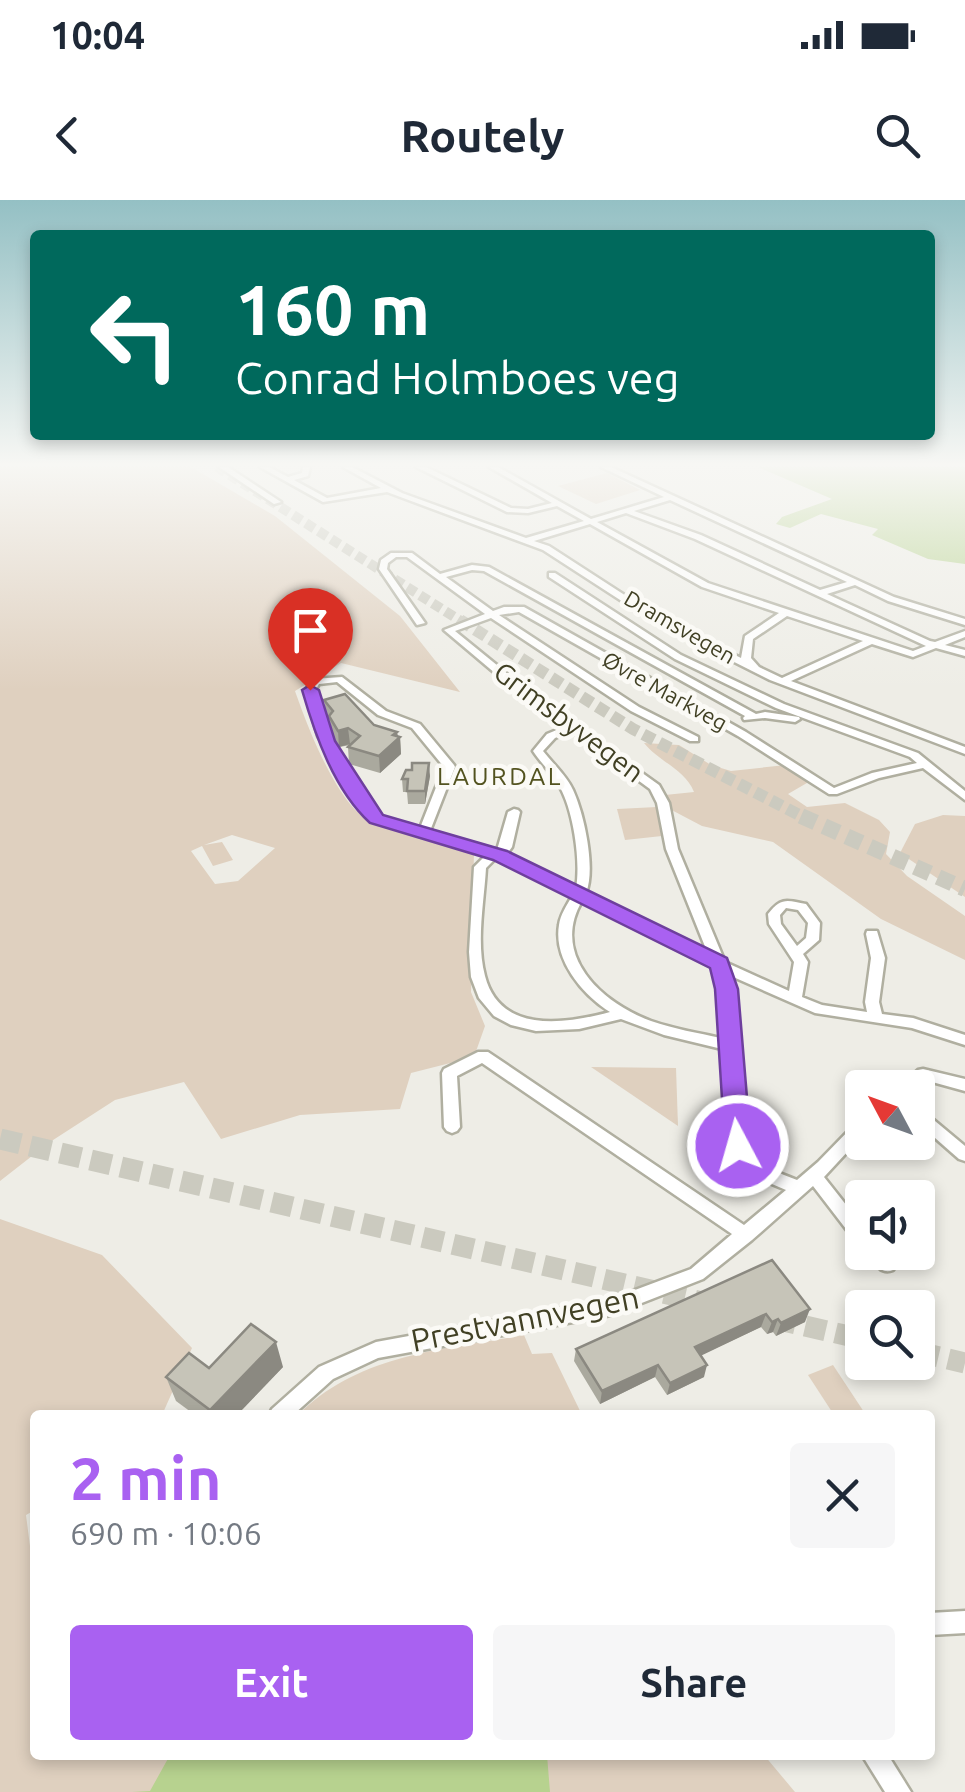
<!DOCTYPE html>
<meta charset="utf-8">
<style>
:root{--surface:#fff;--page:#f6f6f7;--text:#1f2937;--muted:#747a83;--accent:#a961f1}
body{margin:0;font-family:Ubuntu,sans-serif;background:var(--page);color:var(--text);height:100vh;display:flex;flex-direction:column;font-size:38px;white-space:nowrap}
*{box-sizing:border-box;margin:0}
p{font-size:32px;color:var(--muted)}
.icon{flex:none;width:55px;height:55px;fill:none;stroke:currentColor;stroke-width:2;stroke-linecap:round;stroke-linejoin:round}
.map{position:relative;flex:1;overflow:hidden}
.details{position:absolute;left:30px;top:1210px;width:905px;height:350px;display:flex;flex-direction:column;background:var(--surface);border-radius:10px;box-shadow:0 5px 15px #0003}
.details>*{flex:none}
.hud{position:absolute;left:30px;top:30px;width:905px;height:210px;border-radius:10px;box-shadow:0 5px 15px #0003;background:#00695c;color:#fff;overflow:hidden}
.needle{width:65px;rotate:311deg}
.controls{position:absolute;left:845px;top:870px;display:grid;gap:20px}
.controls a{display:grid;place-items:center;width:90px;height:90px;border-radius:10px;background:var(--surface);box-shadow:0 5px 15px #0003;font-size:50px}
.pin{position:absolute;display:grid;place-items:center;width:85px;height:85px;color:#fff;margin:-102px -42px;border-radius:50% 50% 50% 0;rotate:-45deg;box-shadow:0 0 10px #0007}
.pin .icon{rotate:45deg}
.me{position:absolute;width:110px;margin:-55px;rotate:354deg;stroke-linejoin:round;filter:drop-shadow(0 0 8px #0008)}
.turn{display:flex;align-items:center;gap:35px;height:210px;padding:0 40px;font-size:45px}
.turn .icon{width:130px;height:130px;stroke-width:2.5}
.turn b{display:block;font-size:70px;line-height:85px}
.round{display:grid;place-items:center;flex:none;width:105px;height:105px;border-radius:10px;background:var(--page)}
.head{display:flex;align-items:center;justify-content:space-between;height:170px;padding:0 40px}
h1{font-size:60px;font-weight:600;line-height:75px;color:var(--accent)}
.action{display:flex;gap:20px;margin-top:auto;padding:20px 40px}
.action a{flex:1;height:115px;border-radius:10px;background:var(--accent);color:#fff;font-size:40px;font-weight:600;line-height:115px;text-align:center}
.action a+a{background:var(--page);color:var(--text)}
.status{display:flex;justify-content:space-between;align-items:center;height:70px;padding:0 50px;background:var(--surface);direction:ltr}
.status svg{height:28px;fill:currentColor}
header{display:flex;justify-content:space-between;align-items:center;height:130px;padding:0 40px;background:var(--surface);font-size:45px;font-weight:600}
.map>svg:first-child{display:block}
</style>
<div class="status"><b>10:04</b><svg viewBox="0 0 49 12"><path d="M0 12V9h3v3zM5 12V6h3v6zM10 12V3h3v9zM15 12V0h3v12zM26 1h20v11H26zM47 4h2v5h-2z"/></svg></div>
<header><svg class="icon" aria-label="back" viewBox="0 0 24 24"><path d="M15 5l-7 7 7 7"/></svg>Routely<svg class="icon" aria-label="search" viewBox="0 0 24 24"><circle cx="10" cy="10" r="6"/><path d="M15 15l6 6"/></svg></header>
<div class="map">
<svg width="965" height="1592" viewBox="0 0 965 1592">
<rect width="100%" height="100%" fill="#eeede6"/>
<!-- green -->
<g fill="#dfd0bf" fill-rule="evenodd">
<path d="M0 267H191L275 316 400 416 460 492 341 463 295 491C307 525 336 602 368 620 390 633 446 643 474 651L471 792 485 826 474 857 411 873 400 909 300 915 221 939 184 882 115 900 50 942 0 981ZM232 635 275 648 238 681 215 684 191 651 202 646 213 666 233 660 222 642 204 645Z"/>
<polygon points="607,273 640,290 596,304 558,286"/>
<path d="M644 543 679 545 711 565 731 571 786 565 812 580 788 594 807 607 845 603 879 620 890 632 886 654 907 676 965 716V760L881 719 773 642 702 626 664 606 665 595 694 592C685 569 659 562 644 543Z"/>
<polygon points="657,607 662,636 625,640 617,609"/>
<polygon points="943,615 965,616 965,697 900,653 915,624"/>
<polygon points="591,867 676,868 678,926"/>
<polygon points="0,1019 102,1055 192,1148 162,1215 35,1215 35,1310 26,1315 35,1385 35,1555 764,1555 795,1592 0,1592"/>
<path d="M524 1135 532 1154 552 1153 582 1215H298C358 1154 445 1149 524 1135Z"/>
<polygon points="833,1165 864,1212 834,1215 808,1175"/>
</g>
<!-- water -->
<g fill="#b7d28f">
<polygon points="758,267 965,267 965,364 928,359 872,335 878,329 821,314 790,328 776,324 782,317 832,299"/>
<polygon points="170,1555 547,1555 550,1592 132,1592 150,1591"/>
</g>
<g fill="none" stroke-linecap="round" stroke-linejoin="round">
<!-- major-tunnel-far3 -->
<polyline stroke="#cbcabf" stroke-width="10" stroke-dasharray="10 5" stroke-linecap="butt" points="217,267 464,423"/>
<!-- major-tunnel-far2 -->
<polyline stroke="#cbcabf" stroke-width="12" stroke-dasharray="12 6" stroke-linecap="butt" points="460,420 633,529 807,619"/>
<!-- major-tunnel-far1 -->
<polyline stroke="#cbcabf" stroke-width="16" stroke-dasharray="16 9" stroke-linecap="butt" points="801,616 965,689"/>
<!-- major-tunnel -->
<g stroke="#cbcabf" stroke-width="21" stroke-dasharray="21 10" stroke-linecap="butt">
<polyline points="0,939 706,1103"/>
<polyline points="775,1119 862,1139"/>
<polyline points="918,1152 965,1163"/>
</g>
<defs>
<g id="minor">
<polygon points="219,267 228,267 281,302 274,304"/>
<path d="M260 267H269L288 277 302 273 303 267H310L308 276 294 280 327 298 381 288 343 267H352L402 293 526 338 584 321 557 306 528 313 507 312 416 267H426L511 308 528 309 552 303 489 267H498L591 319 664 297 601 267H611L894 397 965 419V425L888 401 855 385 827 394 930 441 935 442 965 431V437L945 445 965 450V456L936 448 913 457 872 444 791 481 965 547V554L770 480 651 420 543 350 387 292 323 302ZM670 300 847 382 820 390 701 335 634 311ZM626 313 695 339 926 446 913 451 708 383 597 322ZM590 324 702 387 779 413 745 436 741 458 657 416 549 346 534 341ZM787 416 863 441 782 478 759 467 751 458 753 439Z"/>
<path d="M391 353H412L440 374 472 365 489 367 756 514 765 512 799 517 800 519 795 522 765 518 744 520 743 518 745 516 484 371 472 370 446 377 493 411 504 407H524L746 532 834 588 872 573 917 563 910 557 776 508 675 459 549 377V373H555L681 455 784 504 918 553 965 591V600L923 568 879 578 837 594H829L738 536 519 412 499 415 639 507 698 537V541H690L631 511 491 418 455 431 536 497 659 585 669 603 678 649 725 762 789 791 794 762 769 724 768 714C781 697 787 700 806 704L820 723 819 740 803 754 808 762 802 797 822 805 867 812 865 802 871 758 866 734 867 731H877L885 758 879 802 882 814 913 818 965 835V845L912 828 815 813 731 776C736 811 733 931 750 953 762 968 780 973 797 980L818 962 857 922 862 920V936L824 977 862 1025V1044L856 1042 813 986 752 1040 703 1079 611 1115 378 1158 333 1179 293 1215H269L272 1209 319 1167 376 1142 611 1099 691 1069 732 1034 482 863 457 876 460 927 457 931 452 933 447 931 444 927 442 873 444 869 478 852H488L744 1025 786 990 751 975 732 953 724 909 722 849 664 835 621 819 579 829 536 831 511 825 494 816 479 798 471 777 469 752 474 667 486 655 373 621 362 611 318 536 305 491 313 479 342 477 386 511 420 524 454 565 455 567 430 631 497 650 508 612 514 609 518 610 520 612 512 647 507 654 576 688C581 661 573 607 558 584 551 572 540 562 533 551L547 534 564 527 528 501 444 430 485 414 407 357H396L388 363 387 369 425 423 417 425 379 369 381 360ZM337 482 378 515 412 528 444 567 420 628 381 617 372 609 328 536 315 491 319 484ZM571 531 650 589 657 603 666 649 708 754 586 693C596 668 584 614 573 590 566 575 553 564 543 551L555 538ZM496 658 572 696C567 705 560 715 559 725 553 760 583 795 610 812 565 824 500 834 485 776 476 742 484 703 486 668ZM582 701 714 768 718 778 721 838C698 833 674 829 651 821 602 803 550 756 582 701ZM786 708 798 710 808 723 806 738 797 746 781 724 780 715Z"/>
<polygon points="923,869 965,879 965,891 925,880 916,888 898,888 918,870"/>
<polygon points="918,909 923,911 965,946 965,961 959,959 918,923"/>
<path d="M868 1052H887L896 1065 893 1070C881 1075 873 1063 868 1052Z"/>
<polygon points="965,1411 965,1433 930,1435 930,1413"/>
<polygon points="862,1555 888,1555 911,1592 885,1592"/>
</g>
</defs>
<!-- minor casing -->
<use href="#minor" stroke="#b0afa0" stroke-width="5"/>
<!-- minor -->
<use href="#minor" fill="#fff" fill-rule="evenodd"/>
</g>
<!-- wall -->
<g fill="#aaa99e">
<polygon points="324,500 374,525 397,532 398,537 400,537 401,554 380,573 349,564 348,547 351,545 339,547 331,533 330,521 326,516"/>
<polygon points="430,576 425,604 408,604 407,592 403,592 402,579"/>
<polygon points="772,1060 805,1122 776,1136 773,1132 767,1134 761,1127 701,1155 704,1177 667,1195 655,1177 600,1204 574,1161 576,1149"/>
<polygon points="283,1167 237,1215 195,1215 176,1201 166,1177 209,1168"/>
</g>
<!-- shaded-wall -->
<g fill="#8b8981">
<polygon points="348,528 350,544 339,547 338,531"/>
<polygon points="397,532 398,539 400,537 401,554 380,573 379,556"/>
<polygon points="429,563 430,576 425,604 425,591"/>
<polygon points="810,1109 805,1122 776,1136 781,1123"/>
<polygon points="766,1114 761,1127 692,1160 695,1147"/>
<polygon points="778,1119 773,1132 767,1134 772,1122"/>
<polygon points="276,1142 283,1167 237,1215 212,1215 210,1210"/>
<polygon points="658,1165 655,1177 600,1204 602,1191"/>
<polygon points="707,1165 704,1177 667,1195 670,1183"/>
</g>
<!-- building -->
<g fill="#c6c4b8" stroke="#8b8981" stroke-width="2.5">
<polygon points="345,494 374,525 397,532 393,535 400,537 379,556 348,547 360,536 348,528 338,531 329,516 333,511 324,500"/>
<polygon points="412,563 429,563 425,591 407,591 408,579 402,579 406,570 412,570"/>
<polygon points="772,1060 810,1109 781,1123 778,1119 772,1122 766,1114 695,1147 707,1165 670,1183 658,1165 602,1191 576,1149"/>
<polygon points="251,1124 276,1142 210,1210 166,1177 189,1153 209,1168"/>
</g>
<!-- sky -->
<linearGradient id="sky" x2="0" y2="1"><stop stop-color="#94c0c4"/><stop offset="0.54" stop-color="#f7f7f4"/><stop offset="1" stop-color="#f7f7f4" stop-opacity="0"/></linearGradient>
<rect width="965" height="490" fill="url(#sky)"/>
<!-- route -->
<path fill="#a961f1" stroke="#6e3f9d" stroke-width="2.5" d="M310 485 319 490 335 541 383 615 507 651 727 758 738 789 751 946 747 953H729L725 946 715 789 710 768 493 660 370 623C334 590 315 535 302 490Z"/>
<g text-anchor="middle" stroke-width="9" stroke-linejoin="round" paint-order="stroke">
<!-- far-street labels -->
<g font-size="22" fill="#414024" stroke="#fbfaf6">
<text transform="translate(680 427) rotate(30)" y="8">Dramsvegen</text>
<text transform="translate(665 491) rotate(29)" y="8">Øvre Markveg</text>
</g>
<!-- far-neighbourhood labels -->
<g font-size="25" letter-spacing="2.5" fill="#535320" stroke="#fbfaf6">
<text x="500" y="585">LAURDAL</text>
</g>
<!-- street labels -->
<g font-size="28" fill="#414024" stroke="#fbfaf6">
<text transform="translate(569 522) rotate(37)" y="10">Grimsbyvegen</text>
</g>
<!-- near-street labels -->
<g font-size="32" fill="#414024" stroke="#fbfaf6">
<text transform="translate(525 1119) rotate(-11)" y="11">Prestvannvegen</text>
</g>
</g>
</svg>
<div class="controls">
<a><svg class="needle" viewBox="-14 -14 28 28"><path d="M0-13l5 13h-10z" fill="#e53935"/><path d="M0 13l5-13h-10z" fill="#747a83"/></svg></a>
<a><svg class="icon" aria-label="sound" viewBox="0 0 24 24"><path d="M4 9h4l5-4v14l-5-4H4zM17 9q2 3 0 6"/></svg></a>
<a><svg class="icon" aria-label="search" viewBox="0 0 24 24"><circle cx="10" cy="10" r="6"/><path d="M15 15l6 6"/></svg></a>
</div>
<div class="pin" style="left:310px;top:490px;background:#d93025"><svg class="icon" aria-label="arrive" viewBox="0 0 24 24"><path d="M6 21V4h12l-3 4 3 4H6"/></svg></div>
<svg class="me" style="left:738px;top:946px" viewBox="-20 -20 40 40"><circle r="17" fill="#a961f1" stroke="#fff" stroke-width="3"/><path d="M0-11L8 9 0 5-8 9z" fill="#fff"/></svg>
<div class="hud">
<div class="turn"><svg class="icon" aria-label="left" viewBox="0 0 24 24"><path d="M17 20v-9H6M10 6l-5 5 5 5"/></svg><div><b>160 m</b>Conrad Holmboes veg</div></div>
</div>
<section class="details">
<div class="head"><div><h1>2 min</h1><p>690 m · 10:06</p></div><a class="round"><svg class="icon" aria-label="close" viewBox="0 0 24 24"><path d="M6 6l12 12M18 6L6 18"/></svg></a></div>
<div class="action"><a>Exit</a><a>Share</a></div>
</section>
</div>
